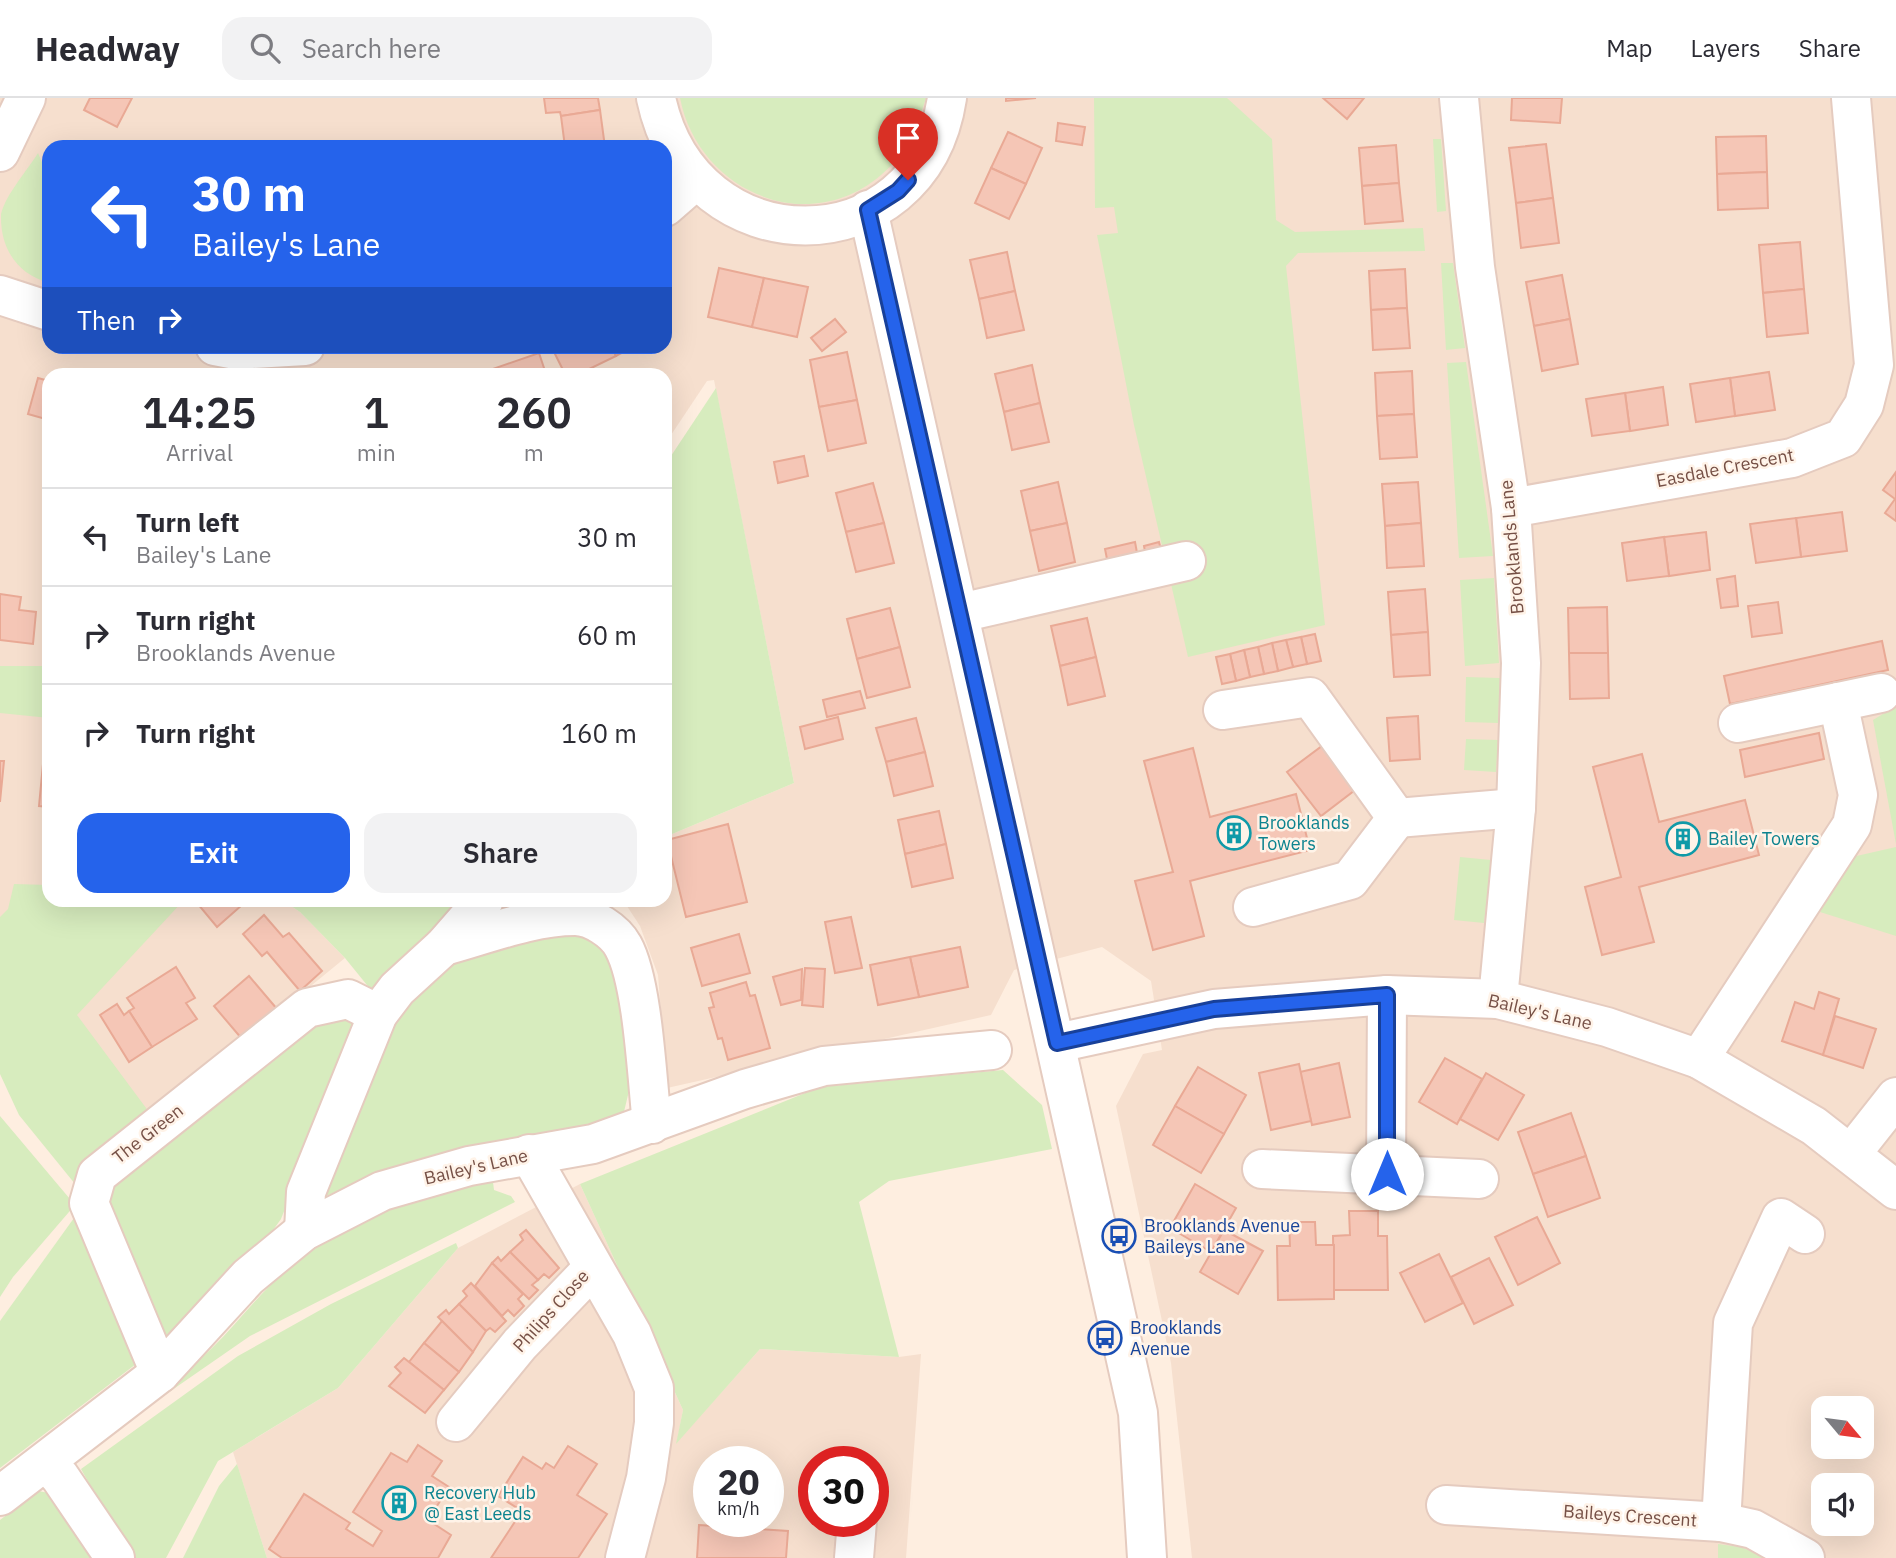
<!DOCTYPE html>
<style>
:root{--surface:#fff;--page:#f2f2f3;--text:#2b2b33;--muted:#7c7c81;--line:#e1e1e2;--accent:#2563eb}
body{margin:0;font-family:"IBM Plex Sans",sans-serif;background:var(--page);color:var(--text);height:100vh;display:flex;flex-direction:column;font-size:26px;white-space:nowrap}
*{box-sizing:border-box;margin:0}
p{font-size:23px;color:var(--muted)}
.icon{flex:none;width:38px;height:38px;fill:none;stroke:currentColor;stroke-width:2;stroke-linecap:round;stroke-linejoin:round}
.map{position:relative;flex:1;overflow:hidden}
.drawer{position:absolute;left:42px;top:270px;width:630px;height:539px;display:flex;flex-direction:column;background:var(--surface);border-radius:21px;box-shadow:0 7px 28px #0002}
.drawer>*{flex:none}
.top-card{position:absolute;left:42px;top:42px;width:630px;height:214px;border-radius:21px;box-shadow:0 7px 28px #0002;background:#2563eb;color:#fff;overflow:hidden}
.needle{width:46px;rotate:119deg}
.controls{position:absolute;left:1811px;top:1298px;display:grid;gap:14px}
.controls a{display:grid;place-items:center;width:63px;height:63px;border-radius:14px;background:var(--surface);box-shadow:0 7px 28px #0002;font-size:35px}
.speed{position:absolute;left:693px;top:1348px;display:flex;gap:14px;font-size:35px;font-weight:700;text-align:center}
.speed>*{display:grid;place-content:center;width:91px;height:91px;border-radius:50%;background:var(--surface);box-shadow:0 7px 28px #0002;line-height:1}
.speed small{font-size:18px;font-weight:400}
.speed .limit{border:10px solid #d22;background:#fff;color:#111}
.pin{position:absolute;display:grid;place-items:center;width:60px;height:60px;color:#fff;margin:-72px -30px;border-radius:50% 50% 50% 0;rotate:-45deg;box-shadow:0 0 7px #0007}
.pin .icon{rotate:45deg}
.me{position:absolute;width:77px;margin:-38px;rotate:0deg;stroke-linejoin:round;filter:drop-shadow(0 0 5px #0008)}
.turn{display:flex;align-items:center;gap:24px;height:147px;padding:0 35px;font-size:32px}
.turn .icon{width:91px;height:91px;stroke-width:2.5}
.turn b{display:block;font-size:49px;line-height:60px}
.then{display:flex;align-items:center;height:66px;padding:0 35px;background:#0003;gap:14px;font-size:26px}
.eta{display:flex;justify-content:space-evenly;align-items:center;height:119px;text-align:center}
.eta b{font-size:42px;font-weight:600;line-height:49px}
.cta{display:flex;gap:14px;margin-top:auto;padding:14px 35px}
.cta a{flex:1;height:80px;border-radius:21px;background:var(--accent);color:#fff;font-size:28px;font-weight:600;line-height:80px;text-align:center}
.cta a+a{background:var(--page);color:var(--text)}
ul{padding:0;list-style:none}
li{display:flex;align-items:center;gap:21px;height:98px;padding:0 35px;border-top:2px solid var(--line)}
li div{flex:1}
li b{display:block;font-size:26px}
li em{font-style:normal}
header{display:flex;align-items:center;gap:42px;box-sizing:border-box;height:98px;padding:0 35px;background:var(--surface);border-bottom:2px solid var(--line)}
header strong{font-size:33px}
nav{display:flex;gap:38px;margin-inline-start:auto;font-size:24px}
.search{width:490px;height:63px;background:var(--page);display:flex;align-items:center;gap:18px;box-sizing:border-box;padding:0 24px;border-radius:21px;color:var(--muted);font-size:26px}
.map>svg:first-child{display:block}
</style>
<header>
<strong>Headway</strong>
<div class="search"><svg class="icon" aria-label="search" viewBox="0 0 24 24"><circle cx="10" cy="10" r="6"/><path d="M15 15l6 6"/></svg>Search here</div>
<nav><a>Map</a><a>Layers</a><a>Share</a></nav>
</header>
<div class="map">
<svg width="1896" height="1460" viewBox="0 0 1896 1460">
<rect width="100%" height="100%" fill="#feeee0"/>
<!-- residential -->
<g fill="#f6dfce" fill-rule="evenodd">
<path d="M0 0H1896V1460H1192L1171 1265 1116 1008 1143 956 1162 952 1151 883 1102 849 1014 872 991 917 667 990 658 877 640 828 623 802H665V739L794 685 714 282 707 283 665 346V276H49V802H282L300 814 345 860 152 1018 0 952ZM49 49H665V248H49ZM1824 1311H1862V1349H1824ZM1824 1388H1862V1426H1824Z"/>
<path d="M580 1086 683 1312 677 1344 760 1251 899 1259 921 1256 906 1460H267L233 1354 338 1290 458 1150ZM709 1363H768V1423H709ZM814 1363H873V1423H814Z"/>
</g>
<!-- green -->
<g fill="#d7ecbe">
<path d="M680 0H926C917 30 906 56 881 77 806 141 698 92 680 0Z"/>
<polygon points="1094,0 1227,0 1272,41 1276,122 1295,134 1423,130 1425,153 1298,155 1286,168 1325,527 1188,559 1134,327 1097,137 1118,135 1114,109 1095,110"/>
<polygon points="1433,41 1441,41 1446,113 1437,114"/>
<path d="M38 55 49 81V185C18 176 0 152 1 116 6 96 27 73 38 55Z"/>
<polygon points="1441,165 1453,165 1465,250 1446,252"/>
<polygon points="1466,264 1493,458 1459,460 1447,265"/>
<polygon points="716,290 794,685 665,739 665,367"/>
<polygon points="1494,480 1499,565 1465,568 1460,482"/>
<polygon points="0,568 49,568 49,620 0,615"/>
<polygon points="1466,579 1500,580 1498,625 1465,624"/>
<polygon points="1896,608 1896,746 1873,622"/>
<polygon points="1466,641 1498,642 1496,674 1464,672"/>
<polygon points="1896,749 1896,838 1820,814 1852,759"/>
<polygon points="1460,759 1491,762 1484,825 1454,822"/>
<polygon points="14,786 49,787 49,802 184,802 77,917 152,1018 84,1097 19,1017 0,976 0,819 8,811"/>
<polygon points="282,802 469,802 386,896 371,892 345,860 300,814"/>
<path d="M553 828 593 838 628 888V997L623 1018C523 1049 418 1054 322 1100L400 912 441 860Z"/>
<polygon points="359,920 281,1121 266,1142 167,1243 108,1122 107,1087 307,921"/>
<polygon points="1003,972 1042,1007 1052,1051 889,1083 859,1104 899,1259 760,1251 676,1346 683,1312 580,1086 820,989"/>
<polygon points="0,1018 75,1107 13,1179 0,1199"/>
<path d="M493 1084 494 1092 511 1098 515 1104 250 1238 97 1344C136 1314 177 1284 212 1250 239 1224 261 1193 290 1169 340 1128 428 1090 493 1084Z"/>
<polygon points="79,1113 136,1266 0,1370 0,1223"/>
<polygon points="456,1145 458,1150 338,1290 218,1363 166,1460 131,1460 81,1371 238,1258 331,1206"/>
<polygon points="237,1366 267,1460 183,1460 219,1388"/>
<polygon points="38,1393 66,1398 102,1460 0,1460 0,1422"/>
<polygon points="1718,1446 1740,1449 1771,1460 1718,1460"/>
</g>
<!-- building -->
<g fill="#f5c6b6" stroke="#e9a995" stroke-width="2">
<polygon points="90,0 132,0 117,29 84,12"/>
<polygon points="544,0 598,0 600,12 561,18 560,14 546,15"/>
<polygon points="1006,0 1036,0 1006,3"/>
<polygon points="1323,0 1364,0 1347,21"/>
<polygon points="1512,0 1562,0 1560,25 1511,22"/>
<polygon points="600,12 605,49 565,49 561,18"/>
<polygon points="1058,25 1085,29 1082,47 1056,43"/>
<polygon points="1008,34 1042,50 1026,86 991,70"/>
<polygon points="1766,38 1767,74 1717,76 1716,39"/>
<polygon points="1546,46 1553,100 1516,105 1509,50"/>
<polygon points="1396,47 1399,85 1362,88 1359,50"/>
<polygon points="991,70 1026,86 1009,121 975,105"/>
<polygon points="1767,74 1768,110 1718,112 1717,76"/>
<polygon points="1399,85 1403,123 1365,126 1362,88"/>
<polygon points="1553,100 1559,145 1521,150 1516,105"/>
<polygon points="1800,144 1804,191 1763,195 1759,147"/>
<polygon points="1007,154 1015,193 979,201 970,162"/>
<polygon points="719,170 764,180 752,229 708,219"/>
<polygon points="1405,171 1407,210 1371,212 1369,173"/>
<polygon points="1562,177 1570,221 1534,228 1526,184"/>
<polygon points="764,180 808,189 797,239 752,229"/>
<polygon points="1804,191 1808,235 1767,239 1763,195"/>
<polygon points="1015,193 1024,232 987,240 979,201"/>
<polygon points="1407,210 1410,250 1373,252 1371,212"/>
<polygon points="835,221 846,234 822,253 811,240"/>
<polygon points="1570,221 1578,266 1542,273 1534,228"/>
<polygon points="551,248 611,248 616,258 579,276 565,276"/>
<polygon points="611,248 635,248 616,258"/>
<polygon points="847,254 857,302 819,309 810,262"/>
<polygon points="539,255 546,276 489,276 487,273"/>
<polygon points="1032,267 1040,305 1004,314 995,276"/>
<polygon points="1412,273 1414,316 1377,318 1375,275"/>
<polygon points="1769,274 1775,312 1735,318 1730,280"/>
<polygon points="38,280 49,283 49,322 28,316"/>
<polygon points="1730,280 1735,318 1696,324 1690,286"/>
<polygon points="1663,289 1668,327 1630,333 1625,295"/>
<polygon points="1625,295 1630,333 1592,338 1586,301"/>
<polygon points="857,302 866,345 828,353 819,309"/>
<polygon points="1040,305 1049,344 1012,352 1004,314"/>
<polygon points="1414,316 1417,359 1380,361 1377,318"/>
<polygon points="804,358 808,378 778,385 774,364"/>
<polygon points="1896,374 1896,423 1885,415 1895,401 1883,392"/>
<polygon points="1058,384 1067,425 1030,433 1021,393"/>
<polygon points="1418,384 1421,425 1385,428 1382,386"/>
<polygon points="873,385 884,425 846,434 836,395"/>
<polygon points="1842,414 1847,453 1801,459 1796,420"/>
<polygon points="1796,420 1801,459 1756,465 1750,426"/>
<polygon points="884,425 894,465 856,474 846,434"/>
<polygon points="1067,425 1075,464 1039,473 1030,433"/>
<polygon points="1421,425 1424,468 1387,470 1385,428"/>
<polygon points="1706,434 1710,472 1669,478 1664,439"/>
<polygon points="1664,439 1669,478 1627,483 1622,445"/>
<polygon points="1135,444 1138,460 1108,466 1105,451"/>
<polygon points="1159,444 1163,460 1147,464 1144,448"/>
<polygon points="1735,478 1738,508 1721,510 1717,481"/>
<polygon points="1425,491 1428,534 1391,537 1388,494"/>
<polygon points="0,496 21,499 19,512 36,514 33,546 0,542"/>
<polygon points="1778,504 1782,535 1752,539 1748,508"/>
<polygon points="1607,509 1608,555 1569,555 1568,510"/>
<polygon points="890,510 900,549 857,561 847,521"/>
<polygon points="1087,520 1096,559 1060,568 1051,528"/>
<polygon points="1428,534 1430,577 1394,579 1391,537"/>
<polygon points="1315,536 1321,563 1307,566 1301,539"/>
<polygon points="1301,539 1307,566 1293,569 1286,542"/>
<polygon points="1286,542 1293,569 1278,573 1272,545"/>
<polygon points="1882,543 1888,572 1730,606 1724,578"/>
<polygon points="1272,545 1278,573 1264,576 1258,549"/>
<polygon points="900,549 910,589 867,600 857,561"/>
<polygon points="1258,549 1264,576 1250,579 1244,552"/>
<polygon points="1244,552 1250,579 1236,583 1230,556"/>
<polygon points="1569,555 1608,555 1609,600 1570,601"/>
<polygon points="1230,556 1236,583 1222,586 1216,559"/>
<polygon points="1096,559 1105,598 1068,607 1060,568"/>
<polygon points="860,593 865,610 827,619 823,602"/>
<polygon points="1418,618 1420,661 1390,663 1387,620"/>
<polygon points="838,619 843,641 805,651 800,629"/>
<polygon points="916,620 925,654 886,664 876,630"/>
<polygon points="1819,635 1824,661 1745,679 1740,652"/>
<polygon points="1326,645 1359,689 1321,718 1287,674"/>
<polygon points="1193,650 1210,719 1296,696 1310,752 1190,783 1204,838 1153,852 1135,783 1173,774 1144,663"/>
<polygon points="925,654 933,688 894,698 886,664"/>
<polygon points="1642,656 1659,724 1745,702 1759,757 1639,789 1654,844 1602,857 1585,789 1621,779 1593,669"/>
<polygon points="0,663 4,663 0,704"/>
<polygon points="43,666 49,666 49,709 39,708"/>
<polygon points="939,713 946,746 905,756 898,722"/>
<polygon points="728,726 747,804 686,819 667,742"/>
<polygon points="946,746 953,780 912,789 905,756"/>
<polygon points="201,802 237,802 242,807 217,829 197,805"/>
<polygon points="264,817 283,839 289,835 322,873 300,893 267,854 262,858 243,836"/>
<polygon points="851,819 862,870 835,875 825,824"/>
<polygon points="739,836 750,875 702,888 691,850"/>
<polygon points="960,849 968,889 919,899 910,859"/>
<polygon points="910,859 919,899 878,907 870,867"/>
<polygon points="176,869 195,900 186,905 197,921 152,949 129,913 134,910 127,900"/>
<polygon points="805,870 825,871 823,909 802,907"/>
<polygon points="802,871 801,902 781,907 773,879"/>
<polygon points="249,878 277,911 242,941 214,908"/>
<polygon points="746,884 750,898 755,897 770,950 728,962 722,940 718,941 709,910 714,909 710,895"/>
<polygon points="1819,894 1839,901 1823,957 1782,943 1795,904 1814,911"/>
<polygon points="117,906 124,917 129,913 152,949 129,964 100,917"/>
<polygon points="1835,918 1876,931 1863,970 1823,957"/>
<polygon points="1445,960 1482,981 1457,1026 1419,1004"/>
<polygon points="1339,965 1350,1019 1312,1027 1300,974"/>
<polygon points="1299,966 1311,1023 1271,1032 1259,975"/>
<polygon points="1198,969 1246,997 1224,1036 1175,1008"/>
<polygon points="1486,975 1524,997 1498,1042 1460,1021"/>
<polygon points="1175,1008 1224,1036 1201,1075 1153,1047"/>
<polygon points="1571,1015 1586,1058 1533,1076 1518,1034"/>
<polygon points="1586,1058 1600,1100 1548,1119 1533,1076"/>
<polygon points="1195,1086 1236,1110 1211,1154 1170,1130"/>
<polygon points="1349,1113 1378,1113 1378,1138 1387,1138 1388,1192 1334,1192 1333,1138 1350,1137"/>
<polygon points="1537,1119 1560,1165 1518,1187 1495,1139"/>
<polygon points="1289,1124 1315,1124 1316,1147 1334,1147 1334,1201 1278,1202 1277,1148 1290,1148"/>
<polygon points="526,1132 559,1170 549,1180 544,1176 538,1182 510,1154 523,1142 520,1137"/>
<polygon points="1224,1132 1263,1153 1238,1196 1200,1174"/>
<polygon points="510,1154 538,1182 532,1187 538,1192 529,1201 492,1165 498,1159 501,1163"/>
<polygon points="1439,1156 1463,1205 1425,1224 1400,1175"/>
<polygon points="1489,1160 1513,1207 1474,1226 1451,1179"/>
<polygon points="492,1165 523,1196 518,1201 524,1208 514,1218 508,1212 502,1218 475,1188"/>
<polygon points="471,1185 506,1223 495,1234 490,1230 486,1233 459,1206 467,1198 463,1193"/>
<polygon points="459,1206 486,1233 473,1254 438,1219 446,1212 449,1216"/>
<polygon points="442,1223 473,1254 459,1274 424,1245"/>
<polygon points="424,1245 459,1274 444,1292 409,1264"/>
<polygon points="404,1260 444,1292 425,1315 389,1288 401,1275 395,1269"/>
<polygon points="418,1347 442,1363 432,1378 449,1389 428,1422 451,1437 438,1460 282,1460 269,1451 304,1396 350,1425 346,1431 373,1448 382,1433 353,1414 391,1355 407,1364"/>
<polygon points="568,1348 597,1366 577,1397 607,1416 578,1460 491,1460 522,1413 498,1398 523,1359 542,1371 546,1365 554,1370"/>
<polygon points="699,1427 788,1433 786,1460 697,1460"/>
</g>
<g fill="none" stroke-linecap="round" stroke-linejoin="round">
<defs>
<g id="minor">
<path d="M656 0C692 170 921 170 947 0"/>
<polyline points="1459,0 1475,169 1511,410 1521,565 1516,710 1498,901"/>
<polyline points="0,54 26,0"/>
<polyline points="665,109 696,82"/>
<polyline points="868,112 1138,1315 1147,1460"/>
<polyline points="0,197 49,213"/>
<polyline points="215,248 236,252 305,248"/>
<polyline points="1511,410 1792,360 1843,340 1864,307 1874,267 1851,0"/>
<polyline points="960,515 1186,463"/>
<polyline points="1223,612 1310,599 1397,720 1516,710"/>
<polyline points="1738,625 1881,595"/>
<polyline points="1253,809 1350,782 1397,720"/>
<path d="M444 848C485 837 532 818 575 818 592 818 615 833 623 848 643 884 647 981 652 1026"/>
<polyline points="1057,945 1214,911 1387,897 1498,901 1607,929 1699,961 1814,1028 1896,1092"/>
<polyline points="1699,961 1852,727 1858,697 1838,604"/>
<polyline points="529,1056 632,1236 654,1290 654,1325 646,1380 625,1460"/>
<polyline points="1851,1056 1896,999"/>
<polyline points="1262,1071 1479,1081"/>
<polyline points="1386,1076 1387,897"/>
<polyline points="304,1133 306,1094 378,916 397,891 444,848 484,802"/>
<polyline points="160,1275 89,1105 97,1077 307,910 348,901 378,916"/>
<polyline points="456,1324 520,1246 592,1171"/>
<polyline points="47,1365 60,1379 115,1460"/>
<polyline points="0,1398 160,1275 248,1179 304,1133 382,1093 469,1068 593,1046 745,991 824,968 992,952"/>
<polyline points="1446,1407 1721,1424 1753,1431 1805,1460"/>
<polyline points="1721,1424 1733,1225 1781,1120 1805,1136"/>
<polyline points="854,1460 857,1423"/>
</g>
</defs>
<!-- minor casing -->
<use href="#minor" stroke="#e5cbbf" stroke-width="42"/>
<!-- minor -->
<use href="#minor" stroke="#fff" stroke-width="38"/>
</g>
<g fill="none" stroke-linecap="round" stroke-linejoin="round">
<defs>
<polyline id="route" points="908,82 898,93 868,112 1057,945 1214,911 1387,897 1387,1076"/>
</defs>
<!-- route casing -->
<use href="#route" stroke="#184099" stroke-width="18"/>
<!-- route -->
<use href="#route" stroke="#2563eb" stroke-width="12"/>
</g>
<!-- icons -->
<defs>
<symbol id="building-ring" viewBox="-11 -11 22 22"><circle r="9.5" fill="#fff3e8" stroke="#0f9aa8" stroke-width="1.5"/><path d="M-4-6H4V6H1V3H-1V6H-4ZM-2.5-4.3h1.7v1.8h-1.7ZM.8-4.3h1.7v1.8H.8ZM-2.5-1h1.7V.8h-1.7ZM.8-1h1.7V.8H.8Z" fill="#0f9aa8"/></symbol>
<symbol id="bus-ring" viewBox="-11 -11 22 22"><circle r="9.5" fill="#fff3e8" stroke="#1a4fb4" stroke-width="1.5"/><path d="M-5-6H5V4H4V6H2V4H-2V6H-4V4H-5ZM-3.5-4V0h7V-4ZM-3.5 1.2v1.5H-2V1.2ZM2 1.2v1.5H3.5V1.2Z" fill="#1a4fb4"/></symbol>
</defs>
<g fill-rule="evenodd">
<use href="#building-ring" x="1215" y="716" width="38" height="38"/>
<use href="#building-ring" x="1664" y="722" width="38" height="38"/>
<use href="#bus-ring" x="1100" y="1119" width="38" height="38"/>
<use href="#bus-ring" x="1086" y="1221" width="38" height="38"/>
<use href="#building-ring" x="380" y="1386" width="38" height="38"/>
</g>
<g text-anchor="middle" stroke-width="5" stroke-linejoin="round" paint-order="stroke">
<!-- street labels -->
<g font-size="18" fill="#765046" stroke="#fff3e8">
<text transform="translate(1725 370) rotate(-11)" y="6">Easdale Crescent</text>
<text transform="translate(1512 449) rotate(-95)" y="6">Brooklands Lane</text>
<text transform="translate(1540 914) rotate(13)" y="6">Bailey's Lane</text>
<text transform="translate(148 1036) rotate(-38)" y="6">The Green</text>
<text transform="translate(476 1069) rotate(-13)" y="6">Bailey's Lane</text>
<text transform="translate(551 1213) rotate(-48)" y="6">Philips Close</text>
<text transform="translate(1630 1418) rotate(4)" y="6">Baileys Crescent</text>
</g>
<!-- culture labels -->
<g font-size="18" fill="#0d838f" stroke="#fff3e8" text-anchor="start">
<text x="1258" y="731">Brooklands<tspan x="1258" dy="21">Towers</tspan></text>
<text x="1708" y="747">Bailey Towers</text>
<text x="424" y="1401">Recovery Hub<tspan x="424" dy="21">@ East Leeds</tspan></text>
</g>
<!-- transit labels -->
<g font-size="18" fill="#164399" stroke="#fff3e8" text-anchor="start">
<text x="1144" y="1134">Brooklands Avenue<tspan x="1144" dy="21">Baileys Lane</tspan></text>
<text x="1130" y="1236">Brooklands<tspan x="1130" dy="21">Avenue</tspan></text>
</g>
</g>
</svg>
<div class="controls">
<a><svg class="needle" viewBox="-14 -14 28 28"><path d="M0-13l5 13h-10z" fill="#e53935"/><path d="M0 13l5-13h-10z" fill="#7c7c81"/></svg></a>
<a><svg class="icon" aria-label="sound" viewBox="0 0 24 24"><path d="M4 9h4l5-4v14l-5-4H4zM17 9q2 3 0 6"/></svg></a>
</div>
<div class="speed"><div>20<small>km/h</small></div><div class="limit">30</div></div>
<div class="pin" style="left:908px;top:82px;background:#d93025"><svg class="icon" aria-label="arrive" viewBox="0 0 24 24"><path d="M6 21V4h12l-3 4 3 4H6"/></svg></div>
<svg class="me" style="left:1387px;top:1076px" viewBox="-20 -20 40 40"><circle r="19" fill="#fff"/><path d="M0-13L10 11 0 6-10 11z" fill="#2563eb"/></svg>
<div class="top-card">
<div class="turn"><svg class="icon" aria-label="left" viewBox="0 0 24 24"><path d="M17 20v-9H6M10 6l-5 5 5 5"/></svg><div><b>30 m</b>Bailey's Lane</div></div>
<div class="then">Then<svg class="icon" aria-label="right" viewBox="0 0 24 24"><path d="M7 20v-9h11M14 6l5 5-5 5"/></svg></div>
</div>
<section class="drawer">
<div class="eta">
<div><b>14:25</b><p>Arrival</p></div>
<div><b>1</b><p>min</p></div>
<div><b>260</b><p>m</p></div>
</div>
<ul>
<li><svg class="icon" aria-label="left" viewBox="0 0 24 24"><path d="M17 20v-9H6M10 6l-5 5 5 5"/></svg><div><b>Turn left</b><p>Bailey's Lane</p></div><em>30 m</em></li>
<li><svg class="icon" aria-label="right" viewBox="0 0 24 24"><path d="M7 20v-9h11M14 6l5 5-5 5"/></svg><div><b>Turn right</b><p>Brooklands Avenue</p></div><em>60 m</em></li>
<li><svg class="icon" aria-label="right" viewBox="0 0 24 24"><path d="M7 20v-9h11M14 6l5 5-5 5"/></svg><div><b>Turn right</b></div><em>160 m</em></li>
</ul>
<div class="cta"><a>Exit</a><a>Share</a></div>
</section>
</div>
